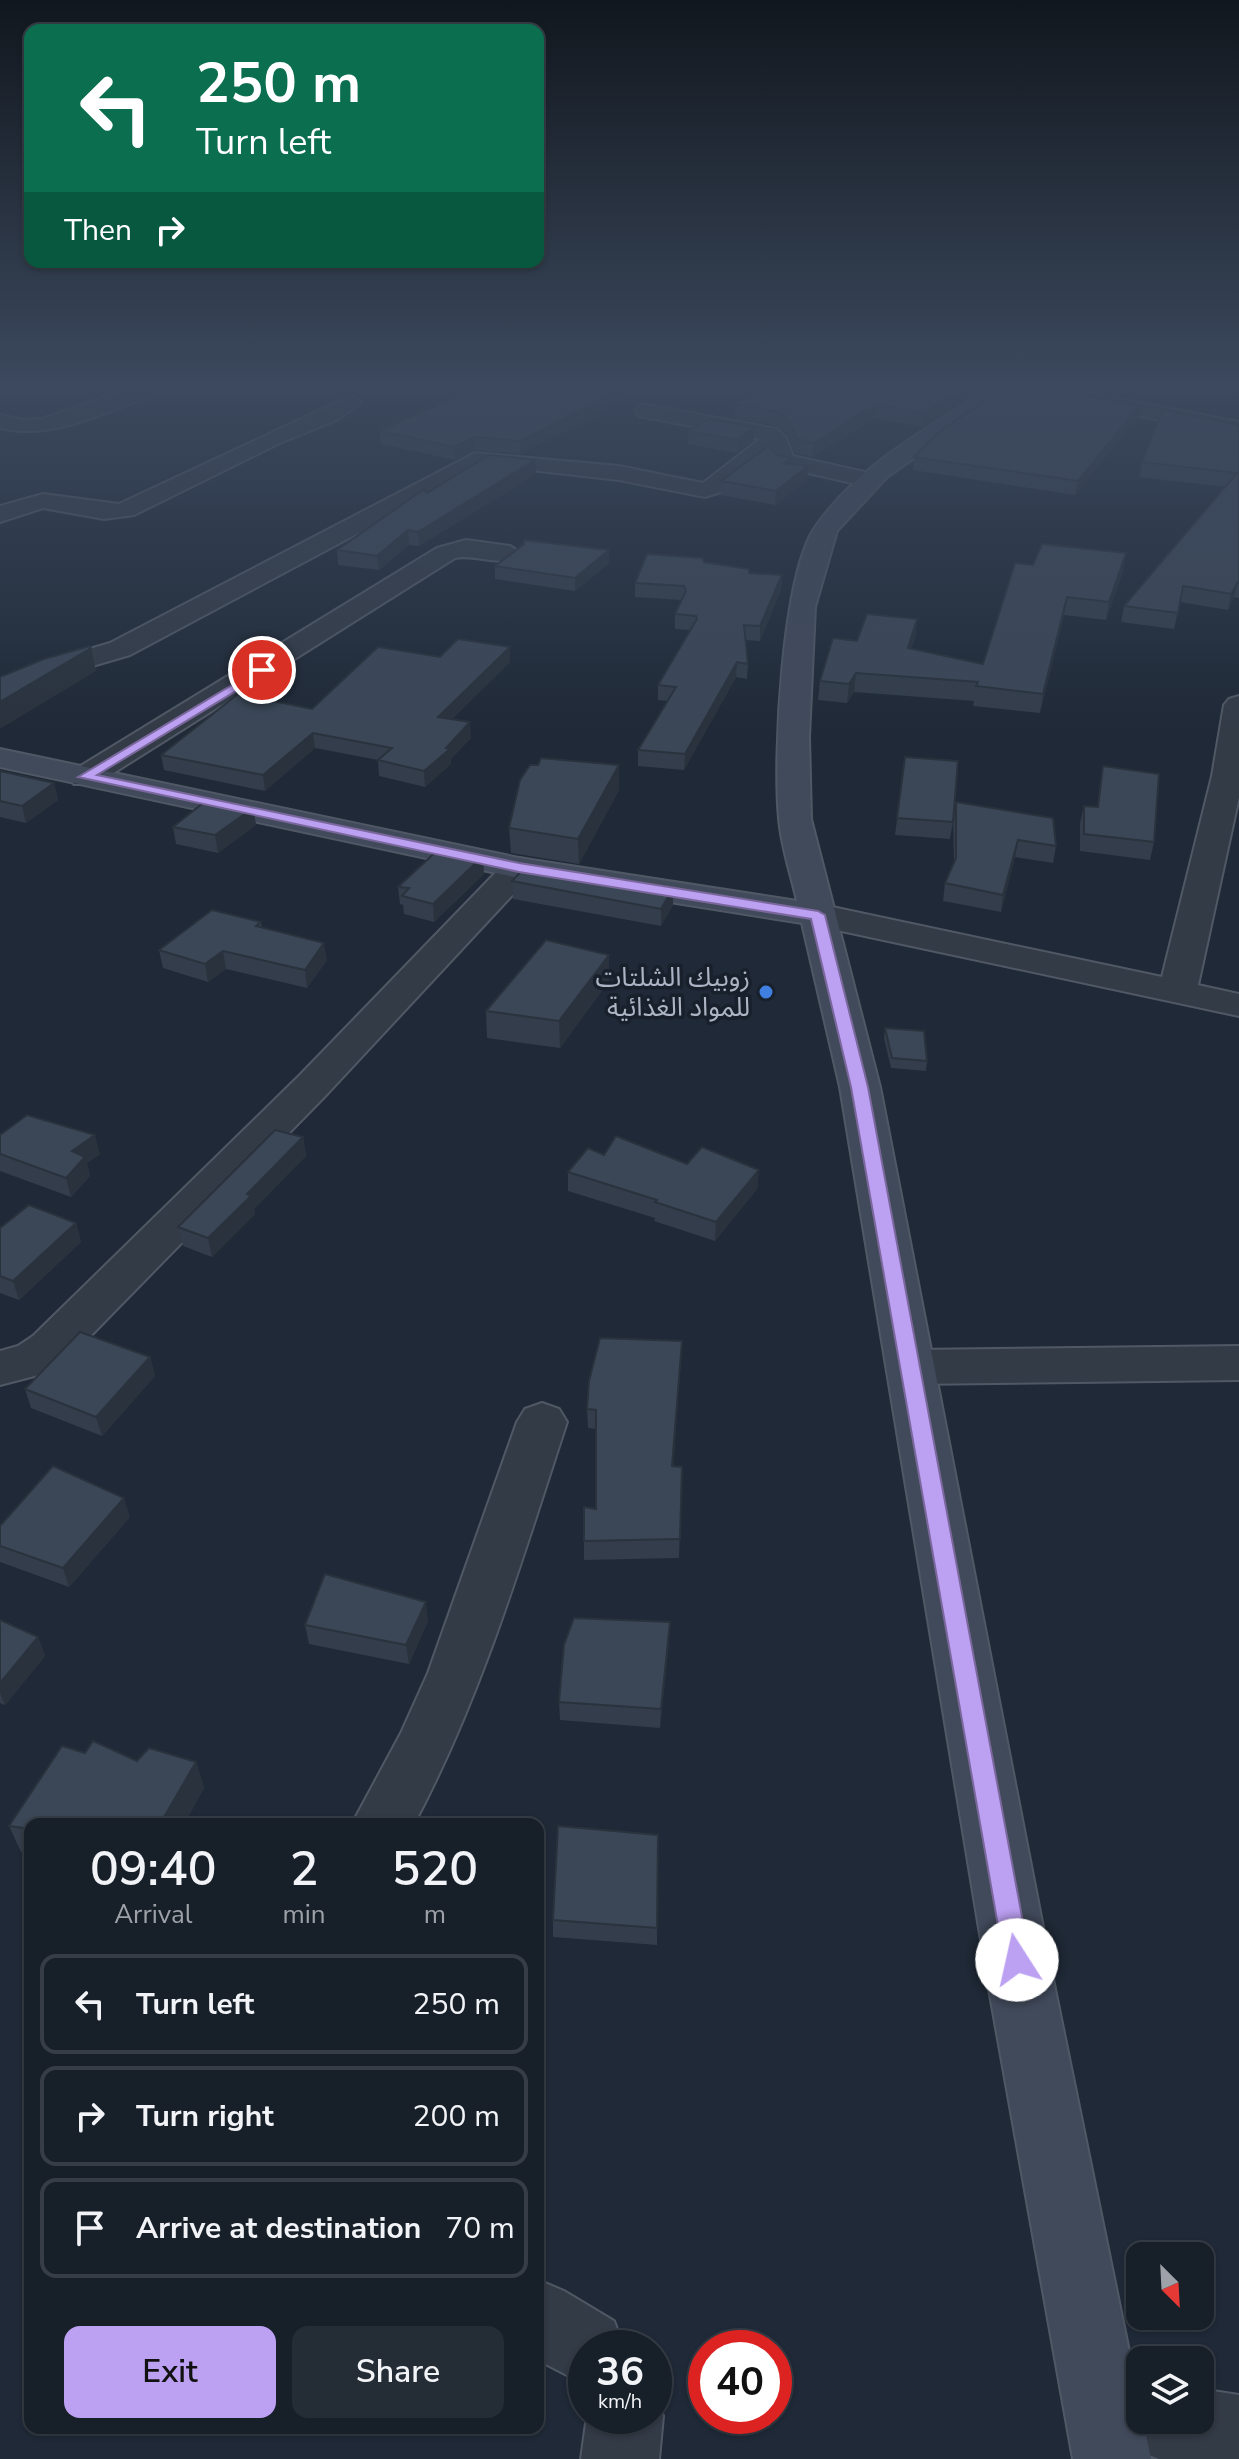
<!DOCTYPE html>
<meta charset="utf-8">
<style>
:root{--surface:#171f29;--page:#242c35;--text:#f1f3f6;--muted:#9ea2a8;--line:#363d46;--accent:#bca0f2}
body{margin:0;font-family:"Nunito Sans","Noto Sans Arabic",sans-serif;background:var(--page);color:var(--text);height:100vh;display:flex;flex-direction:column;font-size:30px;white-space:nowrap}
*{box-sizing:border-box;margin:0}
p{font-size:26px;color:var(--muted)}
.icon{flex:none;width:44px;height:44px;fill:none;stroke:currentColor;stroke-width:2;stroke-linecap:round;stroke-linejoin:round}
.map{position:relative;flex:1;overflow:hidden}
.drawer{position:absolute;left:24px;top:1818px;width:520px;height:616px;display:flex;flex-direction:column;background:var(--surface);border-radius:16px;box-shadow:0 2px 6px #0004,0 0 0 2px var(--line)}
.drawer>*{flex:none}
.top-card{position:absolute;left:24px;top:24px;width:520px;height:244px;border-radius:16px;box-shadow:0 2px 6px #0004,0 0 0 2px var(--line);background:#0b6e4f;color:#fff;overflow:hidden}
.needle{width:52px;rotate:156deg}
.buttons{position:absolute;left:1126px;top:2242px;display:grid;gap:16px}
.buttons a{display:grid;place-items:center;width:88px;height:88px;border-radius:16px;background:var(--surface);box-shadow:0 2px 6px #0004,0 0 0 2px var(--line);font-size:40px}
.speed{position:absolute;left:568px;top:2330px;display:flex;gap:16px;font-size:40px;font-weight:700;text-align:center}
.speed>*{display:grid;place-content:center;width:104px;height:104px;border-radius:50%;background:var(--surface);box-shadow:0 2px 6px #0004,0 0 0 2px var(--line);line-height:1}
.speed small{font-size:20px;font-weight:400}
.speed .limit{border:12px solid #d22;background:#fff;color:#111}
.pin{position:absolute;display:grid;place-items:center;width:68px;height:68px;color:#fff;margin:-34px;border:4px solid #fff;border-radius:50%;box-shadow:0 2px 8px #0007}
.me{position:absolute;width:88px;margin:-44px;rotate:350deg;stroke-linejoin:round;filter:drop-shadow(0 0 6px #0008)}
.turn{display:flex;align-items:center;gap:28px;height:168px;padding:0 40px;font-size:36px}
.turn .icon{width:104px;height:104px;stroke-width:2.5}
.turn b{display:block;font-size:56px;line-height:68px}
.then{display:flex;align-items:center;height:76px;padding:0 40px;background:#0003;gap:16px;font-size:30px}
.eta{display:flex;justify-content:space-evenly;align-items:center;height:136px;text-align:center}
.eta b{font-size:48px;font-weight:600;line-height:56px}
.action{display:flex;gap:16px;margin-top:auto;padding:16px 40px}
.action a{flex:1;height:92px;border-radius:16px;background:var(--accent);color:#111;font-size:32px;font-weight:600;line-height:92px;text-align:center}
.action a+a{background:var(--page);color:var(--text)}
ul{padding:0;list-style:none}
li{display:flex;align-items:center;gap:24px;height:100px;margin:0 16px 12px;padding:0 24px;border:4px solid var(--line);border-radius:16px}
li div{flex:1}
li b{display:block;font-size:30px}
li em{font-style:normal}
.map>svg:first-child{display:block}
</style>
<div class="map">
<svg width="1239" height="2459" viewBox="0 0 1239 2459">
<rect width="100%" height="100%" fill="#1f2937"/>
<g fill="none" stroke-linecap="round" stroke-linejoin="round">
<defs>
<g id="street">
<path d="M143 384H172L169 388C116 407 56 442 0 428V415L24 420 42 419Z"/>
<polygon points="1003,384 1042,384 1239,422 1239,436 1013,390"/>
<polygon points="350,396 361,402 337,420 280,443 134,515 104,519 43,508 0,522 0,506 43,494 119,504"/>
<polygon points="647,405 777,429 786,438 793,456 878,475 882,480 870,487 777,466 768,455 727,490 705,497 619,480 486,465 130,655 48,679 0,700 0,680 28,667 110,643 475,453 619,466 703,483 760,439 639,416 636,411 639,406"/>
<path d="M466 540 510 546 523 554C510 570 474 553 455 558L96 784H74L69 777 74 770 437 548Z"/>
<polygon points="1239,696 1239,797 1198,985 1239,994 1239,1016 818,926 806,922 800,915 806,908 818,904 1162,977 1212,776 1224,705 1229,699"/>
<polygon points="519,858 531,861 536,868 531,875 328,1093 67,1360 50,1372 0,1385 0,1351 18,1346 33,1336 300,1075 507,861"/>
<polygon points="1239,1346 1239,1380 912,1384 895,1379 888,1367 895,1355 912,1350"/>
<path d="M542 1403 559 1409 567 1422C522 1559 482 1696 414 1824H352L401 1733 428 1673 517 1422 525 1409Z"/>
<polygon points="538,2280 564,2291 614,2321 624,2348 586,2348 586,2385 538,2360"/>
<polygon points="1140,2388 1140,2420 1200,2420 1200,2389 1239,2395 1239,2459 1159,2459 1129,2447 1118,2420 1129,2393"/>
<polygon points="654,2393 663,2416 659,2459 581,2459 587,2416 654,2416"/>
</g>
<path id="secondary" d="M996 384H1019L887 477 837 531 815 607 809 737 811 819 880 1087 1055 1989 1140 2405V2420H1143L1151 2459H1073L989 1989 840 1087 802 923 519 878 0 767V749L519 858 797 901C791 874 781 846 779 818 773 758 782 573 816 526 860 463 933 425 996 384Z"/>
</defs>
<!-- street casing -->
<use href="#street" stroke="#505865" stroke-width="4"/>
<!-- secondary casing -->
<use href="#secondary" stroke="#505865" stroke-width="4"/>
<!-- street -->
<use href="#street" fill="#333b47" fill-rule="evenodd"/>
<!-- secondary -->
<use href="#secondary" fill="#414a5b" fill-rule="evenodd"/>
</g>
<!-- wall -->
<g fill="#333d4b">
<polygon points="786,384 991,384 923,427 874,418 813,457 795,453 789,437 778,426 734,418 734,404"/>
<polygon points="1044,384 1142,384 1122,396"/>
<polygon points="604,408 604,411 520,454 475,450 455,460 381,444 379,431"/>
<polygon points="1137,418 1075,495 913,470 914,457"/>
<polygon points="1239,425 1239,598 1234,597 1228,610 1180,602 1174,629 1121,622 1124,606 1226,487 1139,477 1142,462"/>
<polygon points="754,427 753,441 737,453 688,444 688,431"/>
<polygon points="777,455 791,458 791,464 808,466 807,480 775,505 721,495 721,481"/>
<polygon points="535,460 536,474 419,546 409,545 379,570 338,565 337,550 427,493"/>
<polygon points="704,562 749,573 782,575 781,590 760,641 745,640 748,664 747,679 736,677 684,770 638,766 638,750 667,701 658,700 658,685 691,630 675,629 675,614 681,600 635,597 635,583"/>
<polygon points="609,563 575,591 495,579 495,566"/>
<polygon points="1015,563 1123,571 1106,620 1064,615 1040,713 973,706 974,701 854,692 847,703 818,700 820,681 857,641 917,619 915,638 911,649 983,664"/>
<polygon points="510,647 510,662 452,719 471,738 451,759 451,764 425,787 379,776 378,760 315,748 265,791 164,770 161,755 312,709 440,657"/>
<polygon points="905,757 953,822 950,839 895,835"/>
<polygon points="1103,766 1154,842 1150,860 1080,851 1080,823 1084,806 1097,807"/>
<polygon points="0,771 54,783 58,800 26,823 0,817"/>
<polygon points="619,790 579,864 511,853 509,828"/>
<polygon points="956,802 1056,846 1053,863 1015,857 1001,912 943,901 945,883 954,864 953,819"/>
<polygon points="253,808 256,825 218,853 176,844 173,827"/>
<polygon points="484,874 434,922 404,914 403,905 400,904 398,887"/>
<polygon points="512,881 673,888 673,905 661,926 513,899"/>
<polygon points="261,922 262,928 327,960 307,988 226,969 208,982 163,968 159,950"/>
<polygon points="609,955 609,981 560,1048 487,1038 486,1011"/>
<polygon points="885,1028 927,1061 926,1071 891,1068 884,1038"/>
<polygon points="0,1135 100,1154 87,1163 90,1176 71,1197 0,1171"/>
<polygon points="303,1137 306,1156 254,1209 255,1214 212,1257 183,1246 178,1227"/>
<polygon points="604,1155 759,1170 757,1189 715,1241 654,1221 655,1218 568,1191 568,1172"/>
<polygon points="76,1223 81,1242 19,1300 0,1293 0,1228"/>
<polygon points="682,1341 673,1466 682,1467 679,1558 584,1560 584,1507 596,1509 596,1429 588,1428 587,1409"/>
<polygon points="150,1357 155,1376 102,1436 31,1408 25,1389"/>
<polygon points="130,1517 69,1587 0,1562 0,1526"/>
<polygon points="0,1620 38,1637 45,1656 5,1705 0,1703"/>
<polygon points="428,1621 409,1664 309,1644 305,1625"/>
<polygon points="669,1641 660,1728 560,1720 559,1702"/>
<polygon points="85,1753 137,1761 196,1762 204,1788 184,1824 30,1824 30,1854 21,1852 9,1826"/>
<polygon points="658,1835 657,1945 553,1937 553,1920"/>
</g>
<!-- shaded-wall -->
<g fill="#29323d">
<polygon points="628,384 654,384 604,408 604,411 520,454 520,441 599,397"/>
<polygon points="971,384 991,384 923,427 924,413"/>
<polygon points="1124,384 1142,384 1122,396"/>
<polygon points="876,404 874,418 813,457 814,443"/>
<polygon points="1139,406 1137,418 1075,495 1078,481"/>
<polygon points="754,427 753,441 737,453 737,440"/>
<polygon points="475,437 475,450 455,460 454,447"/>
<polygon points="535,460 536,474 419,546 418,532"/>
<polygon points="808,466 807,480 775,505 776,491"/>
<polygon points="408,530 409,545 379,570 377,556"/>
<polygon points="609,550 609,563 575,591 575,578"/>
<polygon points="1126,553 1123,571 1106,620 1109,602"/>
<polygon points="782,575 781,590 760,641 760,626"/>
<polygon points="1238,582 1234,597 1228,610 1231,594"/>
<polygon points="1067,597 1064,615 1040,713 1043,694"/>
<polygon points="917,619 915,638 906,667 908,648"/>
<polygon points="510,647 510,662 439,732 438,717"/>
<polygon points="91,648 96,671 0,729 0,702"/>
<polygon points="737,662 736,677 684,770 685,754"/>
<polygon points="856,673 854,692 847,703 849,684"/>
<polygon points="470,722 471,738 451,759 451,764 425,787 424,771"/>
<polygon points="313,733 315,748 265,791 263,775"/>
<polygon points="619,765 619,790 579,864 578,839"/>
<polygon points="54,783 58,800 26,823 22,806"/>
<polygon points="253,808 256,825 218,853 215,835"/>
<polygon points="1018,840 1015,857 1001,912 1003,895"/>
<polygon points="483,856 484,874 434,922 433,904"/>
<polygon points="673,888 673,905 661,926 661,909"/>
<polygon points="324,943 327,960 307,988 305,970"/>
<polygon points="223,951 226,969 208,982 205,964"/>
<polygon points="609,955 609,981 560,1048 559,1021"/>
<polygon points="95,1135 100,1154 87,1163 90,1176 71,1197 66,1178 72,1151"/>
<polygon points="303,1137 306,1156 254,1209 255,1214 212,1257 208,1238 247,1194"/>
<polygon points="759,1170 757,1189 715,1241 716,1222"/>
<polygon points="76,1223 81,1242 19,1300 13,1281"/>
<polygon points="682,1341 681,1360 672,1485 672,1466"/>
<polygon points="150,1357 155,1376 102,1436 96,1417"/>
<polygon points="124,1498 130,1517 69,1587 63,1568"/>
<polygon points="426,1602 428,1621 409,1664 406,1645"/>
<polygon points="670,1622 669,1641 660,1728 661,1709"/>
<polygon points="38,1637 45,1656 5,1705 0,1693 0,1683"/>
<polygon points="196,1762 204,1788 184,1824 160,1824"/>
</g>
<!-- building -->
<g fill="#3b4757" stroke="#29323d" stroke-width="2">
<polygon points="484,384 628,384 599,397 604,398 520,441 475,437 454,447 379,431"/>
<polygon points="770,384 971,384 924,413 876,404 814,443 796,439 790,422 778,412 734,404"/>
<polygon points="1009,384 1029,384 1139,406 1078,481 914,457 939,432"/>
<polygon points="1163,410 1239,425 1239,582 1238,582 1231,594 1183,586 1178,613 1124,606 1237,473 1142,462"/>
<polygon points="709,419 754,427 737,440 688,431"/>
<polygon points="768,446 777,455 791,458 785,463 808,466 776,491 721,481"/>
<polygon points="489,455 535,460 418,532 408,530 377,556 337,550 424,489 427,493"/>
<polygon points="524,540 609,550 575,578 495,566 524,544"/>
<polygon points="1042,544 1126,553 1109,602 1067,597 1043,694 976,686 978,682 856,673 849,684 820,681 833,638 857,641 867,614 917,619 908,648 983,664 1015,563 1033,565"/>
<polygon points="647,554 703,558 704,562 749,569 749,573 782,575 760,626 744,625 748,664 737,662 685,754 638,750 676,687 658,685 697,619 696,616 675,614 686,591 684,586 635,583"/>
<polygon points="458,639 510,647 438,717 470,722 446,748 450,749 424,771 378,760 392,748 313,733 263,775 161,755 238,694 312,709 378,647 440,657"/>
<polygon points="90,646 91,648 0,702 0,677 44,659"/>
<polygon points="905,757 958,761 953,822 897,818"/>
<polygon points="541,758 619,765 578,839 509,828 520,780 530,765 538,765"/>
<polygon points="1103,766 1159,774 1154,842 1084,834 1084,806 1098,807"/>
<polygon points="0,771 54,783 22,806 0,801"/>
<polygon points="208,799 253,808 215,835 173,827"/>
<polygon points="956,802 1053,818 1056,846 1018,840 1003,895 945,883 956,858"/>
<polygon points="441,847 483,856 433,904 402,896 409,888 398,887"/>
<polygon points="527,865 673,888 661,909 512,881"/>
<polygon points="212,910 261,922 256,926 324,943 305,970 223,951 205,964 159,950"/>
<polygon points="546,940 609,955 559,1021 486,1011"/>
<polygon points="885,1028 924,1031 927,1061 892,1058"/>
<polygon points="27,1115 95,1135 72,1151 85,1157 66,1178 0,1154 0,1135"/>
<polygon points="275,1130 303,1137 247,1194 251,1196 208,1238 178,1227"/>
<polygon points="616,1136 687,1164 702,1147 759,1170 716,1222 655,1202 657,1200 568,1172 588,1148 604,1155"/>
<polygon points="29,1205 76,1223 13,1281 0,1276 0,1228"/>
<polygon points="80,1332 150,1357 96,1417 25,1389"/>
<polygon points="600,1338 682,1341 672,1466 682,1467 680,1539 584,1541 584,1507 596,1509 596,1410 587,1409 589,1381"/>
<polygon points="53,1466 124,1498 63,1568 0,1546 0,1526"/>
<polygon points="325,1574 426,1602 406,1645 305,1625"/>
<polygon points="574,1618 670,1622 661,1709 559,1702 564,1645"/>
<polygon points="0,1620 38,1637 0,1683"/>
<polygon points="93,1741 137,1761 149,1748 196,1762 160,1824 30,1824 30,1829 9,1826 62,1746 85,1753"/>
<polygon points="558,1826 658,1835 657,1928 553,1920"/>
</g>
<!-- sky -->
<linearGradient id="sky" x2="0" y2="1"><stop stop-color="#11171e"/><stop offset="0.53" stop-color="#3c495e"/><stop offset="1" stop-color="#3c495e" stop-opacity="0"/></linearGradient>
<rect width="1239" height="728" fill="url(#sky)"/>
<!-- route -->
<polygon fill="#bca0f2" stroke="#7a689d" stroke-width="2" points="262,667 266,668 266,673 97,775 519,863 818,911 825,915 868,1087 1030,1960 1027,1969 1017,1973 1008,1969 1004,1960 851,1087 811,919 519,872 78,777"/>
<!-- markers -->
<circle fill="#3f7fe0" stroke="#18202c" stroke-width="3" cx="766" cy="992" r="8"/>
<g text-anchor="middle" stroke-width="7" stroke-linejoin="round" paint-order="stroke">
<!-- poi labels -->
<g font-size="26" fill="#adb5c4" stroke="#18202c" text-anchor="end">
<text x="750" y="986">زوبيك الشلتات<tspan x="750" dy="30">للمواد الغذائية</tspan></text>
</g>
</g>
</svg>
<div class="buttons">
<a><svg class="needle" viewBox="-14 -14 28 28"><path d="M0-13l5 13h-10z" fill="#e53935"/><path d="M0 13l5-13h-10z" fill="#9ea2a8"/></svg></a>
<a><svg class="icon" aria-label="layers" viewBox="0 0 24 24"><path d="M12 4l9 5-9 5-9-5zM3 14l9 5 9-5"/></svg></a>
</div>
<div class="speed"><div>36<small>km/h</small></div><div class="limit">40</div></div>
<div class="pin" style="left:262px;top:670px;background:#d93025"><svg class="icon" aria-label="arrive" viewBox="0 0 24 24"><path d="M6 21V4h12l-3 4 3 4H6"/></svg></div>
<svg class="me" style="left:1017px;top:1960px" viewBox="-20 -20 40 40"><circle r="19" fill="#fff"/><path d="M0-13L10 11 0 6-10 11z" fill="#bca0f2"/></svg>
<div class="top-card">
<div class="turn"><svg class="icon" aria-label="left" viewBox="0 0 24 24"><path d="M17 20v-9H6M10 6l-5 5 5 5"/></svg><div><b>250 m</b>Turn left</div></div>
<div class="then">Then<svg class="icon" aria-label="right" viewBox="0 0 24 24"><path d="M7 20v-9h11M14 6l5 5-5 5"/></svg></div>
</div>
<section class="drawer">
<div class="eta">
<div><b>09:40</b><p>Arrival</p></div>
<div><b>2</b><p>min</p></div>
<div><b>520</b><p>m</p></div>
</div>
<ul>
<li><svg class="icon" aria-label="left" viewBox="0 0 24 24"><path d="M17 20v-9H6M10 6l-5 5 5 5"/></svg><div><b>Turn left</b></div><em>250 m</em></li>
<li><svg class="icon" aria-label="right" viewBox="0 0 24 24"><path d="M7 20v-9h11M14 6l5 5-5 5"/></svg><div><b>Turn right</b></div><em>200 m</em></li>
<li><svg class="icon" aria-label="arrive" viewBox="0 0 24 24"><path d="M6 21V4h12l-3 4 3 4H6"/></svg><div><b>Arrive at destination</b></div><em>70 m</em></li>
</ul>
<div class="action"><a>Exit</a><a>Share</a></div>
</section>
</div>
